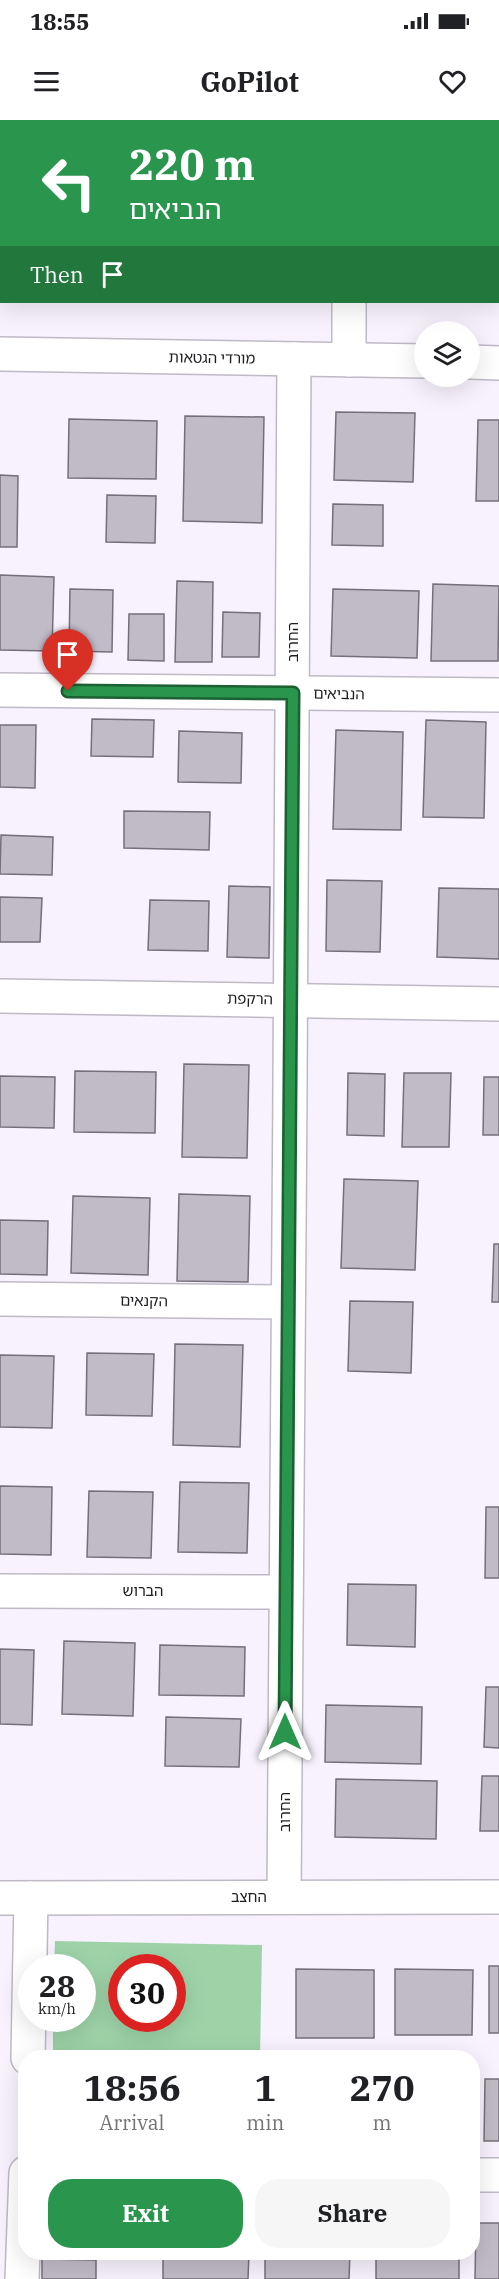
<!DOCTYPE html>
<meta charset="utf-8">
<style>
:root{--surface:#fff;--page:#f6f6f6;--text:#202124;--muted:#757577;--accent:#2a954c}
body{margin:0;font-family:"IBM Plex Serif","Noto Sans Hebrew",serif;background:var(--page);color:var(--text);height:100vh;display:flex;flex-direction:column;font-size:22px;white-space:nowrap}
*{box-sizing:border-box;margin:0}
p{font-size:20px;color:var(--muted)}
.icon{flex:none;width:33px;height:33px;fill:none;stroke:currentColor;stroke-width:2;stroke-linecap:round;stroke-linejoin:round}
.map{position:relative;flex:1;overflow:hidden}
.panel{position:absolute;left:18px;top:1930px;width:462px;height:210px;display:flex;flex-direction:column;background:var(--surface);border-radius:24px;box-shadow:0 6px 24px #0002}
.panel>*{flex:none}
.guide{position:absolute;left:0px;top:0px;width:500px;height:183px;box-shadow:0 6px 24px #0002;background:#2a954c;color:#fff;overflow:hidden}
.fabs{position:absolute;left:414px;top:201px;display:grid;gap:12px}
.fabs a{display:grid;place-items:center;width:66px;height:66px;border-radius:50%;background:var(--surface);box-shadow:0 6px 24px #0002;font-size:30px}
.speed{position:absolute;left:18px;top:1834px;display:flex;gap:12px;font-size:30px;font-weight:700;text-align:center}
.speed>*{display:grid;place-content:center;width:78px;height:78px;border-radius:50%;background:var(--surface);box-shadow:0 6px 24px #0002;line-height:1}
.speed small{font-size:15px;font-weight:400}
.speed .limit{border:9px solid #d22;background:#fff;color:#111}
.pin{position:absolute;display:grid;place-items:center;width:51px;height:51px;color:#fff;margin:-62px -26px;border-radius:50% 50% 50% 0;rotate:-45deg;box-shadow:0 0 6px #0007}
.pin .icon{rotate:45deg}
.me{position:absolute;width:66px;margin:-33px;rotate:0deg;stroke-linejoin:round;filter:drop-shadow(0 0 4px #0008)}
.turn{display:flex;align-items:center;gap:21px;height:126px;padding:0 30px;font-size:27px}
.turn .icon{width:78px;height:78px;stroke-width:2.5}
.turn b{display:block;font-size:42px;line-height:51px}
.then{display:flex;align-items:center;height:57px;padding:0 30px;background:#0003;gap:12px;font-size:22px}
.eta{display:flex;justify-content:space-evenly;align-items:center;height:102px;text-align:center}
.eta b{font-size:36px;font-weight:700;line-height:42px}
.button{display:flex;gap:12px;margin-top:auto;padding:12px 30px}
.button a{flex:1;height:69px;border-radius:24px;background:var(--accent);color:#fff;font-size:24px;font-weight:700;line-height:69px;text-align:center}
.button a+a{background:var(--page);color:var(--text)}
.status{display:flex;justify-content:space-between;align-items:center;height:42px;padding:0 30px;background:var(--surface);direction:ltr}
.status svg{height:16px;fill:currentColor}
header{display:flex;justify-content:space-between;align-items:center;height:78px;padding:0 30px;background:var(--surface);font-size:27px;font-weight:700}
.map>svg:first-child{display:block}
</style>
<div class="status"><b>18:55</b><svg viewBox="0 0 49 12"><path d="M0 12V9h3v3zM5 12V6h3v6zM10 12V3h3v9zM15 12V0h3v12zM26 1h20v11H26zM47 4h2v5h-2z"/></svg></div>
<header><svg class="icon" aria-label="menu" viewBox="0 0 24 24"><path d="M4 6h16M4 12h16M4 18h16"/></svg>GoPilot<svg class="icon" aria-label="heart" viewBox="0 0 24 24"><path d="M12 20l-8-8c-3-5 5-10 8-4 3-6 11-1 8 4z"/></svg></header>
<div class="map">
<svg width="499" height="2159" viewBox="0 0 499 2159">
<rect width="100%" height="100%" fill="#f7f2fd"/>
<!-- green -->
<path fill="#9ed3a8" fill-rule="evenodd" d="M55 1821 262 1825 260 1938H53V1899H82V1848H54ZM122 1848H172V1899H122Z"/>
<!-- building -->
<g fill="#c1bbc8" stroke="#756f7b" stroke-width="1.5">
<polygon points="336,292 415,293 413,362 334,360"/>
<polygon points="185,296 264,297 262,403 183,401"/>
<polygon points="69,299 157,301 156,359 68,358"/>
<polygon points="478,300 499,300 499,381 476,381"/>
<polygon points="0,355 18,356 17,427 0,427"/>
<polygon points="107,375 156,376 155,423 106,422"/>
<polygon points="333,384 383,385 383,426 332,425"/>
<polygon points="0,455 54,457 52,531 0,530"/>
<polygon points="177,461 213,462 212,542 175,542"/>
<polygon points="433,464 499,466 498,541 431,541"/>
<polygon points="70,469 113,470 112,532 69,531"/>
<polygon points="333,469 419,471 417,538 331,536"/>
<polygon points="223,492 260,493 259,537 222,537"/>
<polygon points="129,494 164,494 164,541 128,540"/>
<polygon points="92,599 154,600 153,637 91,636"/>
<polygon points="426,600 486,602 484,698 423,697"/>
<polygon points="0,605 36,605 35,668 0,667"/>
<polygon points="336,610 403,612 401,710 333,709"/>
<polygon points="179,611 242,613 241,663 178,662"/>
<polygon points="124,691 210,692 209,730 124,728"/>
<polygon points="1,715 53,717 52,755 0,754"/>
<polygon points="327,760 382,761 380,832 326,831"/>
<polygon points="229,766 270,767 269,838 227,837"/>
<polygon points="439,768 499,769 499,839 437,837"/>
<polygon points="0,777 42,778 40,822 0,822"/>
<polygon points="150,780 209,781 208,831 148,830"/>
<polygon points="184,944 249,945 247,1038 182,1037"/>
<polygon points="75,951 156,952 155,1013 74,1012"/>
<polygon points="348,953 385,954 384,1016 347,1015"/>
<polygon points="404,953 451,953 449,1027 402,1027"/>
<polygon points="0,956 55,957 54,1008 0,1007"/>
<polygon points="484,957 499,957 499,1015 483,1015"/>
<polygon points="344,1059 418,1061 415,1150 341,1148"/>
<polygon points="179,1074 250,1076 248,1162 177,1161"/>
<polygon points="73,1076 150,1078 148,1155 71,1153"/>
<polygon points="0,1100 48,1101 47,1155 0,1154"/>
<polygon points="494,1124 499,1124 499,1182 492,1182"/>
<polygon points="350,1181 413,1182 411,1253 348,1251"/>
<polygon points="175,1224 243,1225 240,1327 173,1325"/>
<polygon points="87,1233 154,1234 152,1296 86,1295"/>
<polygon points="0,1235 54,1236 52,1308 0,1307"/>
<polygon points="180,1362 249,1363 247,1433 178,1432"/>
<polygon points="0,1366 52,1367 51,1435 0,1434"/>
<polygon points="89,1371 153,1372 151,1438 87,1437"/>
<polygon points="486,1387 499,1387 499,1458 485,1458"/>
<polygon points="348,1464 416,1465 415,1527 347,1525"/>
<polygon points="64,1521 135,1523 133,1596 62,1594"/>
<polygon points="160,1525 245,1527 244,1576 159,1575"/>
<polygon points="0,1529 34,1530 32,1605 0,1604"/>
<polygon points="486,1567 499,1567 499,1628 484,1627"/>
<polygon points="326,1585 422,1587 421,1644 325,1642"/>
<polygon points="166,1597 241,1599 239,1647 165,1646"/>
<polygon points="482,1656 499,1656 499,1711 480,1711"/>
<polygon points="336,1659 437,1661 436,1719 335,1717"/>
<rect x="489" y="1846" width="10" height="67"/>
<polygon points="296,1849 374,1850 374,1918 296,1918"/>
<polygon points="395,1849 473,1850 472,1915 395,1915"/>
<polygon points="485,1959 499,1959 499,2021 484,2021"/>
<polygon points="476,2103 499,2103 499,2159 475,2159"/>
<polygon points="163,2133 249,2133 248,2159 163,2159"/>
<polygon points="265,2133 350,2133 349,2159 265,2159"/>
<rect x="376" y="2133" width="83" height="26"/>
<polygon points="42,2139 96,2140 96,2159 42,2159"/>
</g>
<g fill="none" stroke-linecap="round" stroke-linejoin="round">
<defs>
<g id="minor">
<polyline points="346,0 346,2"/>
<polyline points="349,182 349,240"/>
<polyline points="0,234 424,241"/>
<polyline points="470,242 499,243"/>
<polyline points="0,570 499,575"/>
<polyline points="0,1179 287,1182"/>
<polyline points="0,1471 286,1472"/>
<path d="M284 1777C288 1264 292 752 294 239"/>
<polyline points="0,1778 499,1777"/>
<polyline points="28,1938 31,1778"/>
<polyline points="472,2055 499,2055"/>
<polyline points="22,2159 26,2053"/>
</g>
<polyline id="tertiary" points="0,876 499,884"/>
</defs>
<!-- minor casing -->
<use href="#minor" stroke="#bfb9c6" stroke-width="36"/>
<!-- tertiary casing -->
<use href="#tertiary" stroke="#bfb9c6" stroke-width="36"/>
<!-- minor -->
<use href="#minor" stroke="#fff" stroke-width="33"/>
<!-- tertiary -->
<use href="#tertiary" stroke="#fff" stroke-width="33"/>
</g>
<g fill="none" stroke-linecap="round" stroke-linejoin="round">
<defs>
<polyline id="route" points="68,571 293,573 285,1612"/>
</defs>
<!-- route casing -->
<use href="#route" stroke="#1b6131" stroke-width="15"/>
<!-- route -->
<use href="#route" stroke="#2a954c" stroke-width="10"/>
</g>
<g text-anchor="middle" stroke-width="5" stroke-linejoin="round" paint-order="stroke">
<!-- street labels -->
<g font-size="15" fill="#1e1c20" stroke="#fff">
<text transform="translate(212 238) rotate(1)" y="5">מורדי הגטאות</text>
<text transform="translate(293 522) rotate(-90)" y="5">החרוב</text>
<text transform="translate(339 574) rotate(1)" y="5">הנביאים</text>
<text transform="translate(250 879) rotate(1)" y="5">הרקפת</text>
<text transform="translate(144 1181) rotate(1)" y="5">הקנאים</text>
<text x="143" y="1476">הברוש</text>
<text transform="translate(285 1692) rotate(-90)" y="5">החרוב</text>
<text x="249" y="1782">החצב</text>
</g>
</g>
</svg>
<div class="fabs">
<a><svg class="icon" aria-label="layers" viewBox="0 0 24 24"><path d="M12 4l9 5-9 5-9-5zM3 14l9 5 9-5"/></svg></a>
</div>
<div class="speed"><div>28<small>km/h</small></div><div class="limit">30</div></div>
<div class="pin" style="left:68px;top:571px;background:#d93025"><svg class="icon" aria-label="arrive" viewBox="0 0 24 24"><path d="M6 21V4h12l-3 4 3 4H6"/></svg></div>
<svg class="me" style="left:285px;top:1612px" viewBox="-20 -20 40 40"><path d="M0-17L14 15 0 8-14 15z" fill="#2a954c" stroke="#fff" stroke-width="4"/></svg>
<div class="guide">
<div class="turn"><svg class="icon" aria-label="left" viewBox="0 0 24 24"><path d="M17 20v-9H6M10 6l-5 5 5 5"/></svg><div><b>220 m</b>הנביאים</div></div>
<div class="then">Then<svg class="icon" aria-label="arrive" viewBox="0 0 24 24"><path d="M6 21V4h12l-3 4 3 4H6"/></svg></div>
</div>
<section class="panel">
<div class="eta">
<div><b>18:56</b><p>Arrival</p></div>
<div><b>1</b><p>min</p></div>
<div><b>270</b><p>m</p></div>
</div>
<div class="button"><a>Exit</a><a>Share</a></div>
</section>
</div>
